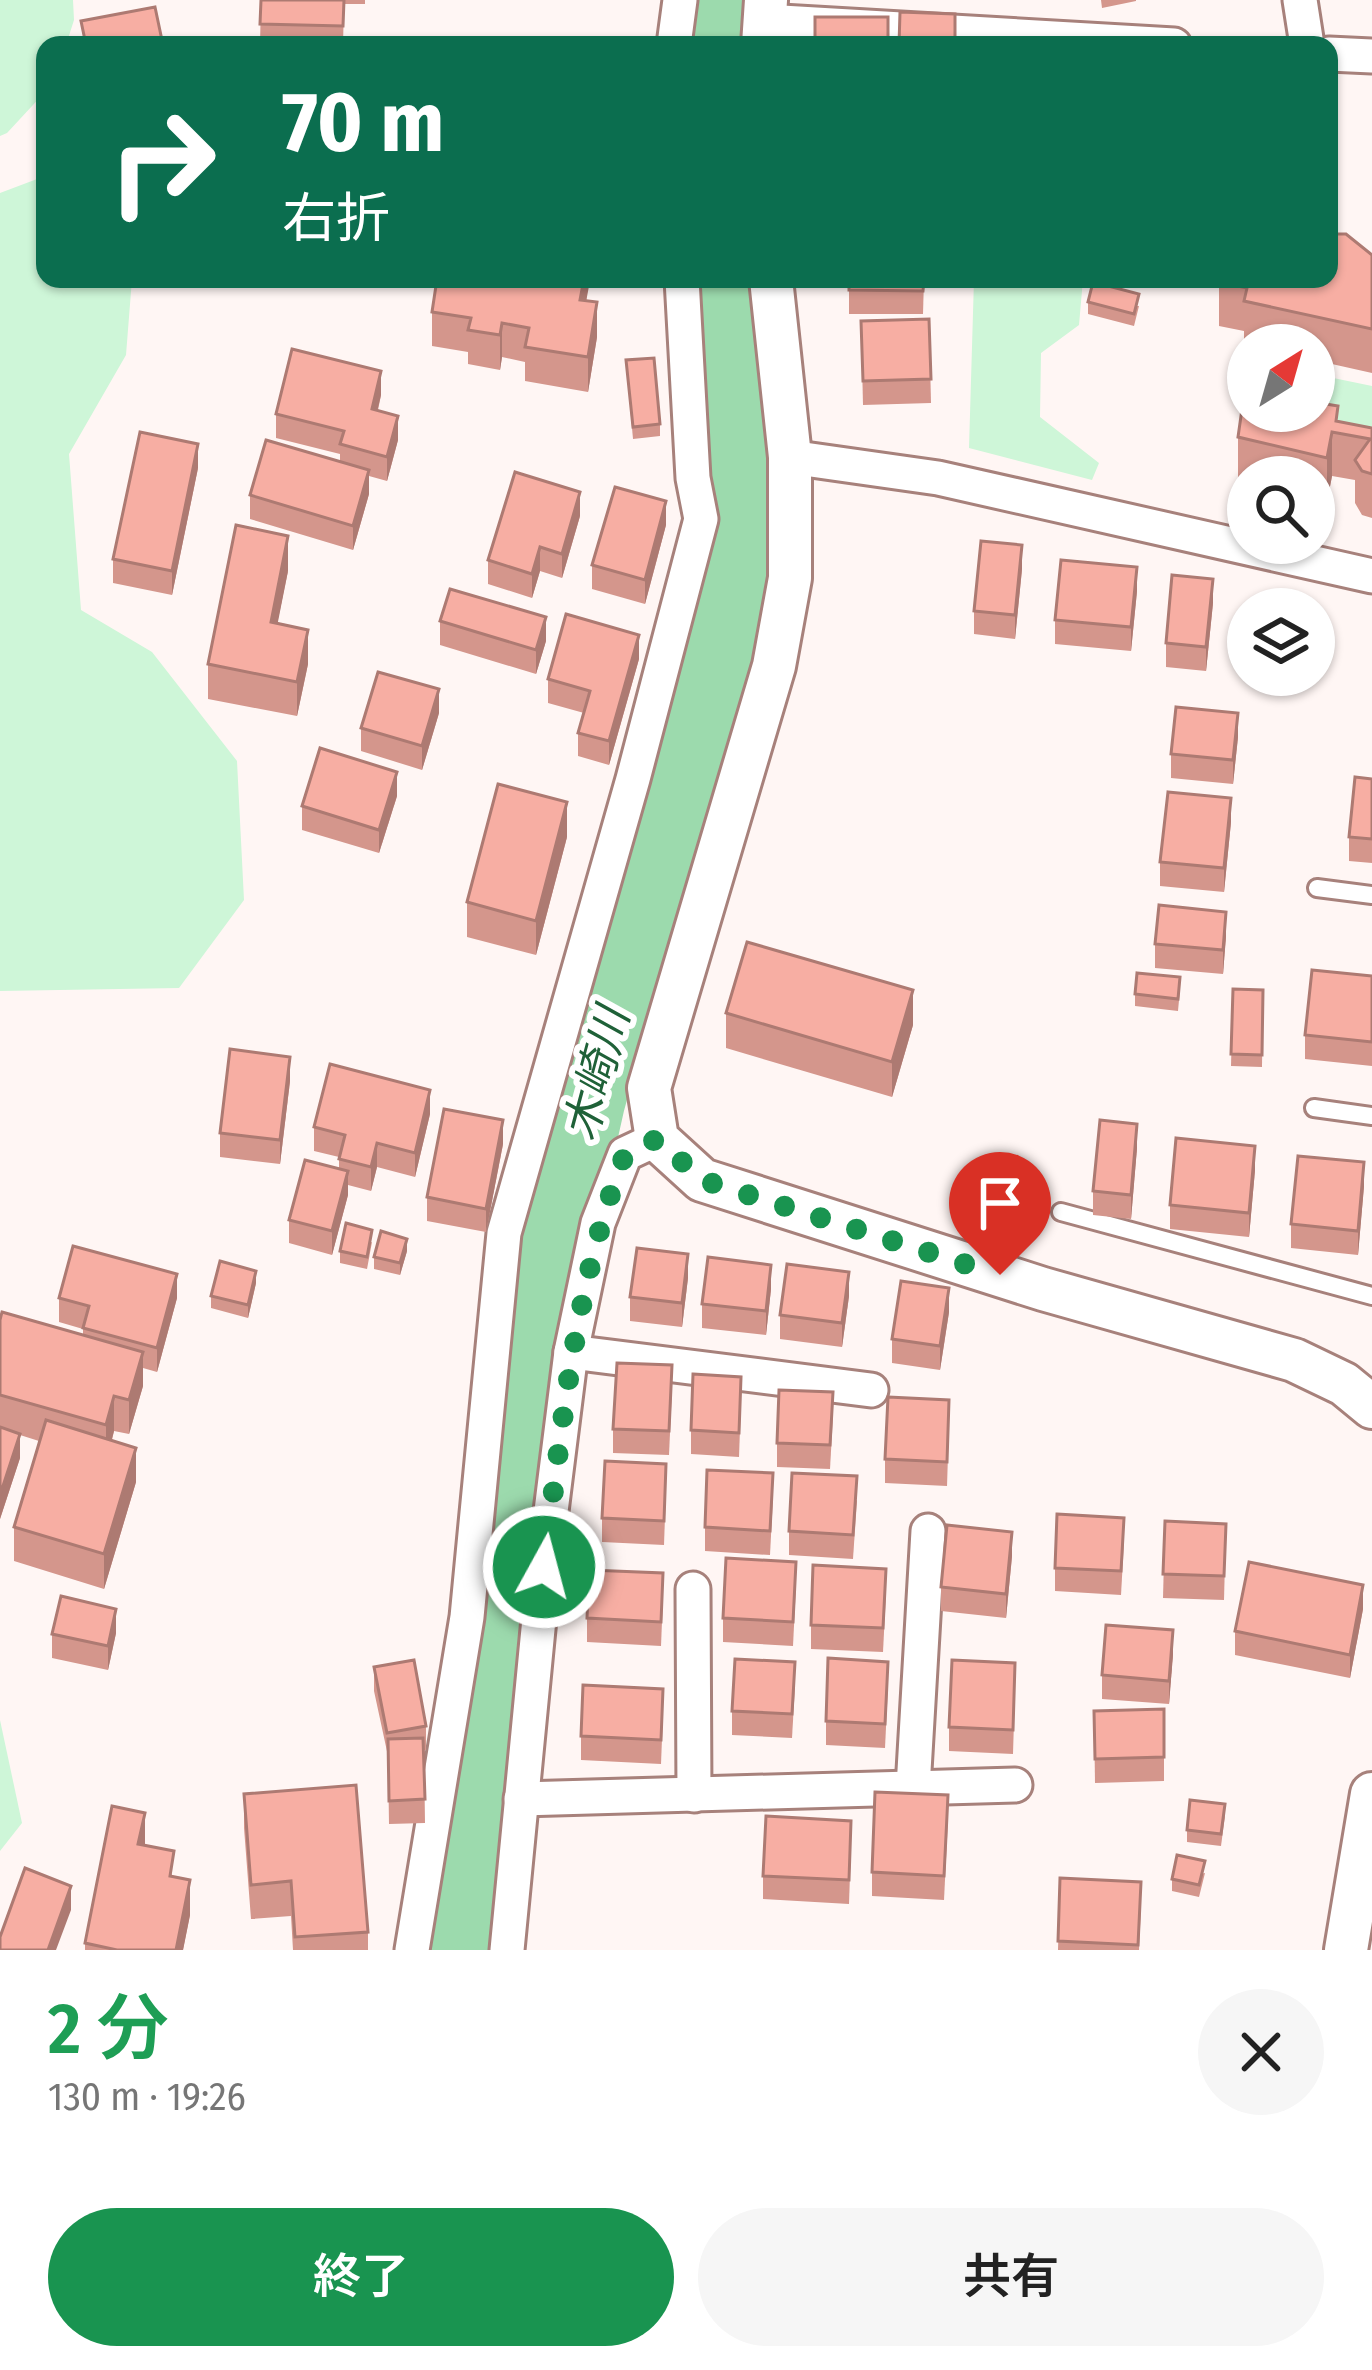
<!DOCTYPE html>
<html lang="ja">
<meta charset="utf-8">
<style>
:root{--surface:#fff;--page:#f6f6f6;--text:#222;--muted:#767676;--accent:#199450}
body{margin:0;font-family:"Fira Sans Condensed","Noto Sans JP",sans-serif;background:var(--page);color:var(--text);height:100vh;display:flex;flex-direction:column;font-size:45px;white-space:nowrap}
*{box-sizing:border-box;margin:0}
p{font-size:39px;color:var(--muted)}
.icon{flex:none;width:66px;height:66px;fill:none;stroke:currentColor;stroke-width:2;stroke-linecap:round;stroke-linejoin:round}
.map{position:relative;height:1950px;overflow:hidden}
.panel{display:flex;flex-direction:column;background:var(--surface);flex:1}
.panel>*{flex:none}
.top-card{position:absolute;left:36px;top:36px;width:1302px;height:252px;border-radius:24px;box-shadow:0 3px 9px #0004;background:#0b6e4f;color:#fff;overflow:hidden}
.needle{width:78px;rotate:37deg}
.tools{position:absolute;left:1227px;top:324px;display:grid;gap:24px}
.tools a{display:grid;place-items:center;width:108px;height:108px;border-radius:50%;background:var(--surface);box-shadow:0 3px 9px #0004;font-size:60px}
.pin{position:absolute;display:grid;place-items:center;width:102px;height:102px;color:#fff;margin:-123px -51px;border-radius:50% 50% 50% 0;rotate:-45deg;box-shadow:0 0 12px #0007}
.pin .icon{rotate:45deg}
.me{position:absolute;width:132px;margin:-66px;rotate:7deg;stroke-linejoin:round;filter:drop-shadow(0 0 9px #0008)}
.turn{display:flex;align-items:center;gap:42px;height:252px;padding:0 48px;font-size:54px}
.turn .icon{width:156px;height:156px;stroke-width:2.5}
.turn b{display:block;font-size:84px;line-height:102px}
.round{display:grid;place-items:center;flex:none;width:126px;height:126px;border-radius:63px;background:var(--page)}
.overview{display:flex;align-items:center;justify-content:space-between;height:204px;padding:0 48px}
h1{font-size:72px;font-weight:600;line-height:90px;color:#1e9e55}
.action{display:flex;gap:24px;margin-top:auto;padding:24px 48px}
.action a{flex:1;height:138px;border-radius:72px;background:var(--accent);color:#fff;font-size:48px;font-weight:600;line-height:138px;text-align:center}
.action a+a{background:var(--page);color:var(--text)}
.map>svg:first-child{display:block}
</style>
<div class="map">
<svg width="1372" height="1950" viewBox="0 0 1372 1950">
<rect width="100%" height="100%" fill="#fff6f4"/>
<!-- green -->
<g fill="#cef6d8">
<polygon points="0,0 73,0 74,20 66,45 45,45 45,92 7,133 0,136"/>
<polygon points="45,176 45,279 132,279 126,355 69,454 81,610 152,652 237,761 244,900 179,988 0,991 0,193"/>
<polygon points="974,279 1083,279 1079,325 1041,353 1040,417 1099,463 1092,480 969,448"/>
<polygon points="1314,374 1372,386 1372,451 1314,411"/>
<polygon points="0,1720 22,1823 0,1851"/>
</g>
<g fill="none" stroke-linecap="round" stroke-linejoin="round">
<!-- river -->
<g stroke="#9cdaad" stroke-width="78">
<polyline points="704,45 710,0"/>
<polyline points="460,1950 526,1369 586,1102 665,815 710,673 736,529 731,405 719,316 704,279"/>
</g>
<defs>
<g id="service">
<polyline points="1317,888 1372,895"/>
<polyline points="1314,1108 1372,1116"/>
<polyline points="1061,1212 1372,1296"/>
</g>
<g id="minor">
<polyline points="1300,0 1307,45"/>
<polyline points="764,21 1174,45"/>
<polyline points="674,45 680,0"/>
<polyline points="1329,54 1372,56"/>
<polyline points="790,457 938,478 1372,576"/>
<polyline points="571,1352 871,1390"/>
<polyline points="693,1589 694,1795"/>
<polyline points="913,1788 928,1531"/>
<polyline points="521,1799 1015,1785"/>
<polyline points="412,1950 467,1617 504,1233 633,779 701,519 693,478 682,279"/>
<polyline points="507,1950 544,1567 571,1352 598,1223 625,1154 657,1139"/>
</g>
<g id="tertiary">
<polyline points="763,45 766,0"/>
<polyline points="771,279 790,457 790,578 774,666 649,1088 657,1139 702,1180 1043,1289 1294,1360 1344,1384 1372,1407"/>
<polyline points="1346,1950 1372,1794"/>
</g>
</defs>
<!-- service casing -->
<use href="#service" stroke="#a7817b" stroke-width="22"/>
<!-- minor casing -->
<use href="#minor" stroke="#a7817b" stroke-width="39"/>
<!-- tertiary casing -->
<use href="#tertiary" stroke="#a7817b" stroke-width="48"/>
<!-- service -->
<use href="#service" stroke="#fff" stroke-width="16"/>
<!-- minor -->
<use href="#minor" stroke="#fff" stroke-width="33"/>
<!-- tertiary -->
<use href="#tertiary" stroke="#fff" stroke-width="42"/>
</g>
<!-- wall -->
<g fill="#d4968c">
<polygon points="261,0 365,0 365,4 344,4 343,45 260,45"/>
<polygon points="1101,0 1136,0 1136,1 1102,8"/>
<polygon points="1372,255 1372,373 1314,360 1314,345 1244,345 1244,331 1219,326 1219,282"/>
<polygon points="437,279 532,279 532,281 540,282 589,279 586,301 597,337 588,392 525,381 525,362 502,357 500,370 468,364 468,352 432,346 432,312"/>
<polygon points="849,279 924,279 923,314 849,314"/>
<polygon points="1161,279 1199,279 1198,284"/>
<polygon points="1088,302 1139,306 1134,326 1088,314"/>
<polygon points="929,319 931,403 863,405 861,321"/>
<polygon points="626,360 660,424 660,436 633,439"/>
<polygon points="381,395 378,410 398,440 387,481 369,476 369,494 353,550 250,519 250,495 340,462 340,454 276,438 276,414"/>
<polygon points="1338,421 1372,428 1372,518 1362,515 1355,503 1355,480 1332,476 1327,502 1314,499 1314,477 1248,477 1248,483 1238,481 1238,437"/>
<polygon points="198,468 172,595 113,583 113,559"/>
<polygon points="580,516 562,578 540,571 532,598 488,584 488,560"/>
<polygon points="666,525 645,604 592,589 592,565"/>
<polygon points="1022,569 1015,639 974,634 974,611"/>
<polygon points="288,571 277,624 308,664 297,716 208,699 208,664"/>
<polygon points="1137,591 1131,651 1055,644 1055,620"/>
<polygon points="1213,603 1206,671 1166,667 1166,643"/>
<polygon points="440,621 546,641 536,674 440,645"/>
<polygon points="639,659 609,765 578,756 578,733 584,713 548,703 548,679"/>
<polygon points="439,713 422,770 361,751 361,728"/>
<polygon points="1238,737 1233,784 1171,778 1171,754"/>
<polygon points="1372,779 1372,863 1349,861 1349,837"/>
<polygon points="397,796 379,853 302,830 302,806"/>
<polygon points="1231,822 1224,892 1160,886 1160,862"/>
<polygon points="567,837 536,955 467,937 467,902"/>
<polygon points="1226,936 1223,974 1155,968 1155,944"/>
<polygon points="1372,976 1372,1066 1305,1059 1305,1035"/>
<polygon points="1180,989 1178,1011 1135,1006 1135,994"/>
<polygon points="1233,989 1263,990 1262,1067 1231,1066"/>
<polygon points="726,1013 913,1025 892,1097 726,1048"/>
<polygon points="290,1081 280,1164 220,1157 220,1133"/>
<polygon points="430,1114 415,1177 377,1167 371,1191 348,1185 348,1195 332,1255 289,1243 289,1220 339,1168 339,1157 314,1151 314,1127"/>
<polygon points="503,1144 486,1232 427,1221 427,1197"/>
<polygon points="1137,1148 1131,1219 1093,1215 1093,1191"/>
<polygon points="1255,1170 1249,1237 1170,1229 1170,1205"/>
<polygon points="1364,1186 1358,1255 1291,1248 1291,1224"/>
<polygon points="372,1242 367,1269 340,1263 340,1251"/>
<polygon points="407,1251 400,1275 374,1269 374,1257"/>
<polygon points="688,1278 682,1327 630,1321 630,1297"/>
<polygon points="256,1283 248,1318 211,1308 211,1296"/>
<polygon points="771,1289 766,1335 702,1328 702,1304"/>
<polygon points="849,1296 842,1347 780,1339 780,1315"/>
<polygon points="59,1298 177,1298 157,1372 143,1368 143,1386 129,1434 114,1431 112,1440 136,1482 104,1589 14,1561 14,1527 39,1441 20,1435 20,1458 0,1519 0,1320 83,1335 83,1329 59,1322"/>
<polygon points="949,1312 940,1370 892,1363 892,1339"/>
<polygon points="672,1389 669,1455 613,1453 613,1429"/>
<polygon points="741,1401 739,1457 691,1454 691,1430"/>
<polygon points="833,1416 830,1469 777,1467 777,1443"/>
<polygon points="949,1423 947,1486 885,1483 885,1459"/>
<polygon points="666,1488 664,1545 602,1542 602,1518"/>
<polygon points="773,1497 770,1555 705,1551 705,1527"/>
<polygon points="857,1500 853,1559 789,1555 789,1531"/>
<polygon points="1165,1521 1226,1524 1224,1600 1163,1598"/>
<polygon points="1124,1542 1121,1595 1055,1591 1055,1568"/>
<polygon points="1012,1556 1006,1618 941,1611 941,1587"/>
<polygon points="796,1585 793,1646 723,1642 723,1618"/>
<polygon points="886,1593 883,1652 811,1649 811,1625"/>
<polygon points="663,1597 661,1646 587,1642 587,1618"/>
<polygon points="1363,1609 1350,1678 1235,1655 1235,1631"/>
<polygon points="116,1633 108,1670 52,1658 52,1634"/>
<polygon points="1173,1654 1169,1704 1102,1699 1102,1675"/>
<polygon points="374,1667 426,1726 426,1750 424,1750 425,1823 389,1824 388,1756 374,1691"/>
<polygon points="795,1686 792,1738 732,1735 732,1711"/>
<polygon points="888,1686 885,1748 826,1745 826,1721"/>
<polygon points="1015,1687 1013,1754 949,1751 949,1727"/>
<polygon points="1164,1709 1164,1781 1095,1783 1094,1711"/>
<polygon points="663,1713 661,1764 581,1760 581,1736"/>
<polygon points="244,1794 368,1932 368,1950 293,1950 291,1916 251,1919 244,1828"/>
<polygon points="1225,1816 1221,1846 1187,1842 1187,1830"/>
<polygon points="948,1819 944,1900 872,1896 872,1872"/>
<polygon points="145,1845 174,1877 190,1915 183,1950 85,1950 85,1943"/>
<polygon points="851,1845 849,1904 763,1899 763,1876"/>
<polygon points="1205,1873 1199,1897 1172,1891 1172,1879"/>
<polygon points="1060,1878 1141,1906 1139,1950 1058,1950"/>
</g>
<!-- shaded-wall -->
<g fill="#ad7a72">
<polygon points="584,279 589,279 589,286 580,334 580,300"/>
<polygon points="597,302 597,337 588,392 588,357"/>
<polygon points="502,323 502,357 500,370 500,335"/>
<polygon points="381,371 381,395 372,433 372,409"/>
<polygon points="398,416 398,440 387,481 387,457"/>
<polygon points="1332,432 1332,476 1327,502 1327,458"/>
<polygon points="198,444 198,468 172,595 172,571"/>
<polygon points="369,470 369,494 353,550 353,526"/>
<polygon points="580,492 580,516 562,578 562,554"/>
<polygon points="666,501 666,525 645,604 645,580"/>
<polygon points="288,536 288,571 271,657 271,622"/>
<polygon points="1022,545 1022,569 1015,639 1015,615"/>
<polygon points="540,547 540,571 532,598 532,574"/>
<polygon points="1137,567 1137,591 1131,651 1131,627"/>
<polygon points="1213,579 1213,603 1206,671 1206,647"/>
<polygon points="546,617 546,641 536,674 536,650"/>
<polygon points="308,630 308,664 297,716 297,682"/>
<polygon points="639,635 639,659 609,765 609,741"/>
<polygon points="439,689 439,713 422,770 422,746"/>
<polygon points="1238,713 1238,737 1233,784 1233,760"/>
<polygon points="397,772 397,796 379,853 379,830"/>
<polygon points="1231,798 1231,822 1224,892 1224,868"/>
<polygon points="567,802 567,837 536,955 536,921"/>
<polygon points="1226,912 1226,936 1223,974 1223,950"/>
<polygon points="913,990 913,1025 892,1097 892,1062"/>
<polygon points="290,1057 290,1081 280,1164 280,1140"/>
<polygon points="430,1090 430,1114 415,1177 415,1153"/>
<polygon points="503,1120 503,1144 486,1232 486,1209"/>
<polygon points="1137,1124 1137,1148 1131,1219 1131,1195"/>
<polygon points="377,1143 377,1167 371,1191 371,1167"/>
<polygon points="1255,1146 1255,1170 1249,1237 1249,1213"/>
<polygon points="1364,1162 1364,1186 1358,1255 1358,1231"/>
<polygon points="348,1171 348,1195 332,1255 332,1231"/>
<polygon points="407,1239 407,1251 400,1275 400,1263"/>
<polygon points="688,1254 688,1278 682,1327 682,1303"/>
<polygon points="771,1265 771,1289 766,1335 766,1311"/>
<polygon points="256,1271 256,1283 248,1318 248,1305"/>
<polygon points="849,1272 849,1296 842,1347 842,1323"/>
<polygon points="177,1274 177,1298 157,1372 157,1348"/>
<polygon points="949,1288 949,1312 940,1370 940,1346"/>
<polygon points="143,1352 143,1386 129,1434 129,1400"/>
<polygon points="114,1396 114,1431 106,1460 106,1425"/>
<polygon points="20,1434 20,1458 0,1519 0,1495"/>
<polygon points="136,1448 136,1482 104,1589 104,1554"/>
<polygon points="1012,1532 1012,1556 1006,1618 1006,1594"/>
<polygon points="1363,1585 1363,1609 1350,1678 1350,1655"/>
<polygon points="116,1609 116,1633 108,1670 108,1646"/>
<polygon points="1173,1630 1173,1654 1169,1704 1169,1681"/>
<polygon points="145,1813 145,1847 138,1844"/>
<polygon points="190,1880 190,1915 183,1950 176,1950"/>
<polygon points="71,1886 71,1910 56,1950 48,1950"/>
</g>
<!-- building -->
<g fill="#f7aea3" stroke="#ad7a72" stroke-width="3">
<polygon points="261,0 344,0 343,26 260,24"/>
<polygon points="155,7 163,45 86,45 81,21"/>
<polygon points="900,12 955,14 955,45 899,45"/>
<rect x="815" y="17" width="73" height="28"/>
<polygon points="1329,234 1346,234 1372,255 1372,329 1244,301 1247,288 1219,282 1220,279 1329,279"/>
<polygon points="437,279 527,279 540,282 540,279 584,279 580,300 597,302 588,357 525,347 529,328 502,323 500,335 468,330 471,318 432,312"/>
<polygon points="849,279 924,279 923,291 849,290"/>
<polygon points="1093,282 1139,294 1134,314 1088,302"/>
<polygon points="929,319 931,379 863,381 861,321"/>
<polygon points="292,349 381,371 372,409 398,416 387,457 340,444 344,431 276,414"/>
<polygon points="654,358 660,424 633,427 626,360"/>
<polygon points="1245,388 1248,389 1248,411 1314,411 1314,402 1338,406 1336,421 1372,428 1372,474 1362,471 1355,460 1370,439 1332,432 1327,458 1238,437"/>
<polygon points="140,432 198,444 172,571 113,559"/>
<polygon points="266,440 369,470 353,526 250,495"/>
<polygon points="515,472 580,492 562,554 540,547 532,574 488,560"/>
<polygon points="615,487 666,501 645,580 592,565"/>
<polygon points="236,525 288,536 271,622 308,630 297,682 208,664"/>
<polygon points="981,541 1022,545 1015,615 974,611"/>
<polygon points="1061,560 1137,567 1131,627 1055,620"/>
<polygon points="1172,575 1213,579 1206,647 1166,643"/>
<polygon points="450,589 546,617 536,650 440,621"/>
<polygon points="566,614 639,635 609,741 578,733 590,691 548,679"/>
<polygon points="378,672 439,689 422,746 361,728"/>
<polygon points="1176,707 1238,713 1233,760 1171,754"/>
<polygon points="320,748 397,772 379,830 302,806"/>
<polygon points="1355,777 1372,779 1372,839 1349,837"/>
<polygon points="498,784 567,802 536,921 467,902"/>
<polygon points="1168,792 1231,798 1224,868 1160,862"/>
<polygon points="1159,905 1226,912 1223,950 1155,944"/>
<polygon points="747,942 913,990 892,1062 726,1013"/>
<polygon points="1312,970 1372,976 1372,1042 1305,1035"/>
<polygon points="1137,973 1180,977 1178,999 1135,994"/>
<polygon points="1233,989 1263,990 1262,1055 1231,1054"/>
<polygon points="230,1049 290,1057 280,1140 220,1133"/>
<polygon points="330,1064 430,1090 415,1153 377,1143 371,1167 339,1159 345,1135 314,1127"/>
<polygon points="444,1109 503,1120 486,1209 427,1197"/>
<polygon points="1100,1120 1137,1124 1131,1195 1093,1191"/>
<polygon points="1176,1138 1255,1146 1249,1213 1170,1205"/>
<polygon points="1298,1156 1364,1162 1358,1231 1291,1224"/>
<polygon points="305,1160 348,1171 332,1231 289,1220"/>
<polygon points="346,1223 372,1230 367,1257 340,1251"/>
<polygon points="381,1231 407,1239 400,1263 374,1257"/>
<polygon points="73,1246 177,1274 157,1348 83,1328 89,1306 59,1298"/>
<polygon points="637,1248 688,1254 682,1303 630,1297"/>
<polygon points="708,1257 771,1265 766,1311 702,1304"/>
<polygon points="220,1261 256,1271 248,1305 211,1296"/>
<polygon points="787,1264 849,1272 842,1323 780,1315"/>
<polygon points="901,1281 949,1288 940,1346 892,1339"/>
<polygon points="2,1312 143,1352 129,1400 114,1396 106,1425 0,1395 0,1320"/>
<polygon points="617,1363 672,1365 669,1431 613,1429"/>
<polygon points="693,1374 741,1377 739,1433 691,1430"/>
<polygon points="779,1390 833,1392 830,1445 777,1443"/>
<polygon points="888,1397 949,1400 947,1462 885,1459"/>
<polygon points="46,1420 136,1448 104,1554 14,1527"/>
<polygon points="0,1427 20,1434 0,1495"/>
<polygon points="605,1461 666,1464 664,1521 602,1518"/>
<polygon points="707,1470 773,1473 770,1531 705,1527"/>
<polygon points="792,1473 857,1476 853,1535 789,1531"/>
<polygon points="1057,1514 1124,1518 1121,1571 1055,1568"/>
<polygon points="1165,1521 1226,1524 1224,1576 1163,1574"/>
<polygon points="947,1525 1012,1532 1006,1594 941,1587"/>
<polygon points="726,1558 796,1562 793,1622 723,1618"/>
<polygon points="1249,1562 1363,1585 1350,1655 1235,1631"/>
<polygon points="813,1565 886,1569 883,1628 811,1625"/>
<polygon points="589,1570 663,1573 661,1622 587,1618"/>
<polygon points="61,1596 116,1609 108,1646 52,1634"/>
<polygon points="1106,1625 1173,1630 1169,1681 1102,1675"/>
<polygon points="828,1658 888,1662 885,1724 826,1721"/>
<polygon points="735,1659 795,1662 792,1714 732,1711"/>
<polygon points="414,1660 426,1726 387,1733 374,1667"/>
<polygon points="952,1660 1015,1663 1013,1730 949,1727"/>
<polygon points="583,1685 663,1689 661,1740 581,1736"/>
<polygon points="1164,1709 1164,1757 1095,1759 1094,1711"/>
<polygon points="423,1738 425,1799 389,1801 388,1739"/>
<polygon points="356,1785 368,1932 295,1937 291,1881 251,1885 244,1794"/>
<polygon points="875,1792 948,1795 944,1876 872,1872"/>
<polygon points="1190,1800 1225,1804 1221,1834 1187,1830"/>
<polygon points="112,1806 145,1813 138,1844 174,1851 170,1876 190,1880 176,1950 117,1950 85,1943"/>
<polygon points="766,1816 851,1821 849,1880 763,1876"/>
<polygon points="1177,1855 1205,1861 1199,1885 1172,1879"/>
<polygon points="25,1868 71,1886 48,1950 0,1950 0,1937"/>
<polygon points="1060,1878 1141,1882 1138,1945 1058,1941"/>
</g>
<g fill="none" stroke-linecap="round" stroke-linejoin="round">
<!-- route -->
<path stroke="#199450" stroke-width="21" stroke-dasharray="0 37.8" d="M544 1567C562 1427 574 1286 625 1154L657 1139 702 1180 1000 1275"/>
</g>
<g text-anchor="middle" stroke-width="12" stroke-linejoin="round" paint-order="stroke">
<!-- water labels -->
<g font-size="45" font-style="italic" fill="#1f6138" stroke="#fff">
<text transform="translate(596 1074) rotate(-75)" y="16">木崎川</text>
</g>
</g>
</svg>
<div class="tools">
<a><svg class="needle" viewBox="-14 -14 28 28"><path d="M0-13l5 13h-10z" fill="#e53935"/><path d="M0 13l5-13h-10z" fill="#767676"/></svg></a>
<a><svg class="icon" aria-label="search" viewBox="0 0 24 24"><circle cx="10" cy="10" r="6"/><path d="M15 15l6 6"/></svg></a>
<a><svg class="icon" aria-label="layers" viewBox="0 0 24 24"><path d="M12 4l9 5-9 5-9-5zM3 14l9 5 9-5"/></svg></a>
</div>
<div class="pin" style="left:1000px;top:1275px;background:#d93025"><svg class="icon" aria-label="arrive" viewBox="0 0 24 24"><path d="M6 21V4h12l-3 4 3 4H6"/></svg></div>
<svg class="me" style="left:544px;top:1567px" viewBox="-20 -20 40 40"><circle r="17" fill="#199450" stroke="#fff" stroke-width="3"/><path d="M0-11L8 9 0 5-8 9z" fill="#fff"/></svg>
<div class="top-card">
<div class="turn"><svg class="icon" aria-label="right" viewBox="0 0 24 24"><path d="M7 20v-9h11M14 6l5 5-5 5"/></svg><div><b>70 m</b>右折</div></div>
</div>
</div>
<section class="panel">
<div class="overview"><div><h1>2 分</h1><p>130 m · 19:26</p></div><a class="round"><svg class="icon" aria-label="close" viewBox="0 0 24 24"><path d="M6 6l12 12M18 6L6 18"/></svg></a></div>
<div class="action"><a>終了</a><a>共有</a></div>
</section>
